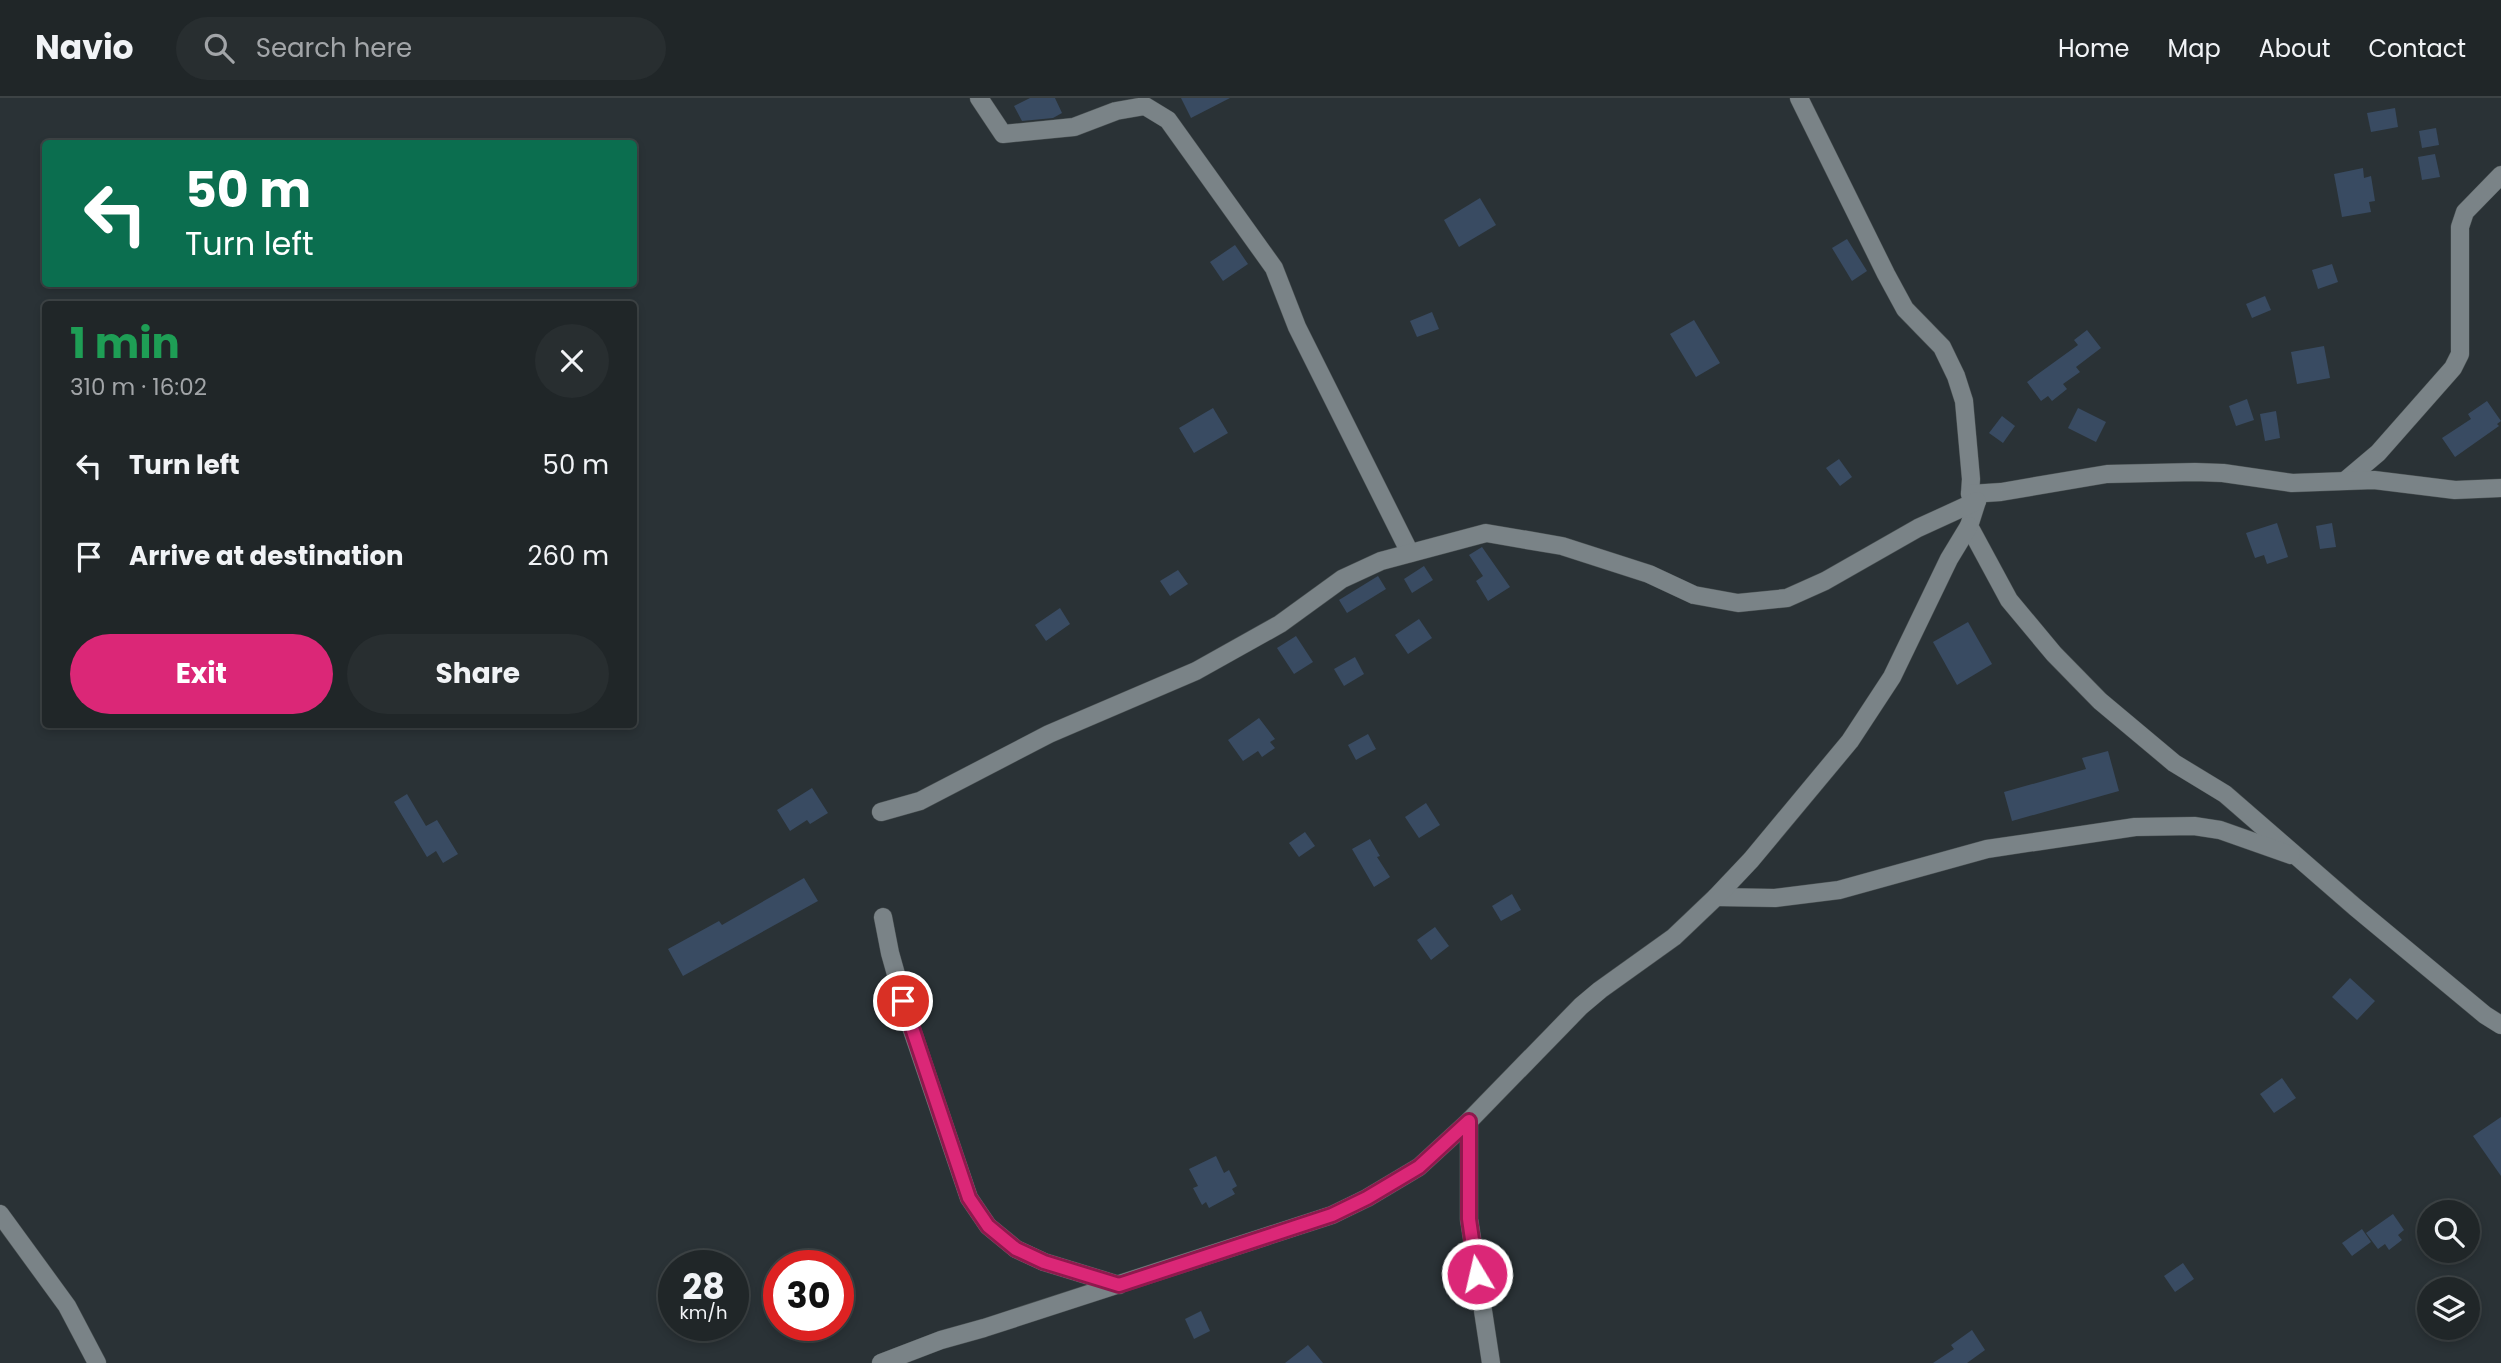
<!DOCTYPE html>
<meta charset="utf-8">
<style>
:root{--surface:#202628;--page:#282e30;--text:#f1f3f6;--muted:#a2a5a8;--line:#3d4345;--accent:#db2777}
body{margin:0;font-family:Poppins,sans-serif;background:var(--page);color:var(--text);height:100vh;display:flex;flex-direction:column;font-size:26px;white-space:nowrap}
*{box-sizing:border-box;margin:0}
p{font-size:23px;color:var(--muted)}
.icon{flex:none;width:38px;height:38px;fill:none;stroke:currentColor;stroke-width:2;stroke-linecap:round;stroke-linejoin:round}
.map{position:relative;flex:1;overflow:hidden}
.details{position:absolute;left:42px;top:203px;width:595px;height:427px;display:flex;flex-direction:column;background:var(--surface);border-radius:7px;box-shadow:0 4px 10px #0003,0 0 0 2px var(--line)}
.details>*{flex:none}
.top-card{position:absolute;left:42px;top:42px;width:595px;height:147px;border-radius:7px;box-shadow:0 4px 10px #0003,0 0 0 2px var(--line);background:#0b6e4f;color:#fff;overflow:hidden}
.controls{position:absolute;left:2417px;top:1102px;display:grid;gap:14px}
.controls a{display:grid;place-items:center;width:63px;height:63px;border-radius:50%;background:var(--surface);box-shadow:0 4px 10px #0003,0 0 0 2px var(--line);font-size:35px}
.speed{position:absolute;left:658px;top:1152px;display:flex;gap:14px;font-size:35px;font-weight:700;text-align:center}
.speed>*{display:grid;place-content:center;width:91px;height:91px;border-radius:50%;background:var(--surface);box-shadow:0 4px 10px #0003,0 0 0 2px var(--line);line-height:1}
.speed small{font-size:18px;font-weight:400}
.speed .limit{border:10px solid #d22;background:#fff;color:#111}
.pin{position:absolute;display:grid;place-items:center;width:60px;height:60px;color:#fff;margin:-30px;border:4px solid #fff;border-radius:50%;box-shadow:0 2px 7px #0007}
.me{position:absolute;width:77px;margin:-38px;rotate:351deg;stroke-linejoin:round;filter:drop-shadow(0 0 5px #0008)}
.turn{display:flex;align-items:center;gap:24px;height:147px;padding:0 28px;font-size:32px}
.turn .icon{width:91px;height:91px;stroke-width:2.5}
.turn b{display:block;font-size:49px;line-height:60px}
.round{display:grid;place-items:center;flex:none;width:74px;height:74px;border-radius:37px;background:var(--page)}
.overview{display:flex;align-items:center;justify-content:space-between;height:119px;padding:0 28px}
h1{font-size:42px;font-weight:700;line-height:52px;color:#1e9e55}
.action{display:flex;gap:14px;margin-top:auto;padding:14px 28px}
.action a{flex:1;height:80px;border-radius:42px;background:var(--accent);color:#fff;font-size:28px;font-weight:700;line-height:80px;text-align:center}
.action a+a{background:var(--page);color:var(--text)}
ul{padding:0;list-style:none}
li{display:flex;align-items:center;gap:21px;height:91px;padding:0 28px}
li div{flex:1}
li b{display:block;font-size:26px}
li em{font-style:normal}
header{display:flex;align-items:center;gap:42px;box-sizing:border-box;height:98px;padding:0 35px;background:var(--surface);border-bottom:2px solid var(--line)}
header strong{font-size:33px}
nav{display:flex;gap:38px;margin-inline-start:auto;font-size:24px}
.search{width:490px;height:63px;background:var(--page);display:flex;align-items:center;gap:18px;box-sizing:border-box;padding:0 24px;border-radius:38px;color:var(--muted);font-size:26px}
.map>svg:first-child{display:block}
</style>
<header>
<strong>Navio</strong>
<div class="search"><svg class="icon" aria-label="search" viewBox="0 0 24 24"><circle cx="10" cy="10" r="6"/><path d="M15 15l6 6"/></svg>Search here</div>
<nav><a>Home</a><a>Map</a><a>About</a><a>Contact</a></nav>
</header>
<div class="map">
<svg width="2501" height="1265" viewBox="0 0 2501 1265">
<rect width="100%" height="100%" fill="#2a3236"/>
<!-- building -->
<g fill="#394b62">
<polygon points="1030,0 1055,0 1062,15 1053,20 1022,23 1014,8"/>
<polygon points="1181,0 1230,0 1191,20"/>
<polygon points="2395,10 2398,29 2371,34 2367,15"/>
<polygon points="2436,30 2439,47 2422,50 2419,33"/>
<polygon points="2435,56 2440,79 2422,82 2418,59"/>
<polygon points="2363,70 2364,80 2371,78 2375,103 2369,104 2371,114 2342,119 2334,76"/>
<polygon points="1480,100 1496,127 1459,149 1444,122"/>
<polygon points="1847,141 1867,173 1852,183 1832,150"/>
<polygon points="1235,147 1248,166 1223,183 1210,164"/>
<polygon points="2332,166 2338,184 2318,191 2312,172"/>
<polygon points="2265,198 2271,212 2252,220 2246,206"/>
<polygon points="1432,214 1439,231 1417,239 1410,223"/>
<polygon points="1694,222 1720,265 1696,279 1670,236"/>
<polygon points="2087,232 2101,250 2076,269 2080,274 2063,286 2067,291 2052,303 2048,298 2041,303 2027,284 2078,247 2074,242"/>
<polygon points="2324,248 2330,280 2297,286 2291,254"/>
<polygon points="2247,301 2254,322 2236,328 2229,308"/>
<polygon points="2487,303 2501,323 2497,326 2499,328 2455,359 2442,340 2471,321 2468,316"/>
<polygon points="1213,310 1228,335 1194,355 1179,330"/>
<polygon points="2078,310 2106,324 2096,344 2068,330"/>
<polygon points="2276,313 2280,340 2265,343 2260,316"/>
<polygon points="2002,318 2015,328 2003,345 1989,335"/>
<polygon points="1839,361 1852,379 1840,388 1826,370"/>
<polygon points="2277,425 2288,459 2267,466 2264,457 2255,460 2246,435"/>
<polygon points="2332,425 2336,449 2320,451 2316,428"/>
<polygon points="1482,449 1510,489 1488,503 1476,483 1483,478 1469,457"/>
<polygon points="1424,468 1433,482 1412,495 1404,481"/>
<polygon points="1178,472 1188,486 1170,498 1160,483"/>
<polygon points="1378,478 1386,491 1347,515 1339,502"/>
<polygon points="1060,510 1070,526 1046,543 1035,527"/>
<polygon points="1419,521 1432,540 1408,556 1395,537"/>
<polygon points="1968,524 1992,566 1957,587 1933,544"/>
<polygon points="1296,538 1313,564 1294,576 1277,550"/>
<polygon points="1355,559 1364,576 1344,588 1334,571"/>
<polygon points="1259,620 1275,641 1270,644 1275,650 1262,659 1258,653 1243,663 1228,642"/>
<polygon points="1368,636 1376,651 1356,662 1348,647"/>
<polygon points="2108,653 2119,693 2012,723 2004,694 2086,671 2082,660"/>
<polygon points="812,690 828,715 810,726 807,722 790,733 777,712"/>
<polygon points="407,696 426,728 437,722 458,756 443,765 436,753 427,759 394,704"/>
<polygon points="1426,705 1440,727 1419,740 1405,719"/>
<polygon points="1305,734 1315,748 1299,759 1289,745"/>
<polygon points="1370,741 1380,758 1377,759 1390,779 1374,789 1352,751"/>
<polygon points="804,780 818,803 683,878 668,851 719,823 722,827"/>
<polygon points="1512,796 1521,812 1501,823 1492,808"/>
<polygon points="1435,829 1449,848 1431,862 1417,842"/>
<polygon points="2350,880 2375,903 2357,922 2332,899"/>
<polygon points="2282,980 2296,1000 2274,1015 2260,996"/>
<polygon points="2501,1019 2501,1078 2473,1038"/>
<polygon points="1216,1058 1224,1075 1229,1072 1237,1088 1232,1091 1235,1096 1209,1110 1206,1104 1202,1107 1193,1090 1198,1088 1189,1071"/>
<polygon points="2393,1116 2404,1132 2398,1137 2402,1142 2389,1152 2385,1146 2378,1151 2366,1135"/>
<polygon points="2362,1131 2371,1144 2352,1158 2342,1145"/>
<polygon points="2183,1165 2194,1181 2175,1194 2164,1178"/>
<polygon points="1201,1213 1210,1233 1194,1241 1185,1221"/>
<polygon points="1972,1232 1985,1252 1967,1265 1933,1265 1954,1251 1951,1247"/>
<polygon points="1308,1247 1323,1265 1285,1265"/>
</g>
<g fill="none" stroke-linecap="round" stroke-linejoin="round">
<defs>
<g id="street">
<polyline points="979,0 1003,36 1074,29 1116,13 1145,8 1168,22 1274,170 1297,229 1410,455"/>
<polyline points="1799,0 1886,176 1905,211 1942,249 1956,278 1964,303 1971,381 1970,396 1977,403 1969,428 2009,502 2054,556 2100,603 2174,665 2225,696 2355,809 2485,917 2501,927"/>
<polyline points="2346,382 2378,355 2453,270 2460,256 2460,129 2465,114 2501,77"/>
<polyline points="1970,396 2001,394 2107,376 2195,374 2223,375 2292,385 2374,382 2455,392 2501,390"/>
<polyline points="881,714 920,703 1049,636 1196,573 1280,526 1342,481 1381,463 1486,435 1562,448 1649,476 1694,497 1738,505 1787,500 1825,483 1918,430 1977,403"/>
<polyline points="1716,799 1775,800 1839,792 1987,751 2135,729 2194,728 2220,732 2291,757"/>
<polyline points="883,819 890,855 910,926 969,1100 988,1128 1016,1151 1044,1164 1119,1187"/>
<polyline points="1469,1023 1469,1121 1491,1265"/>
<polyline points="0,1116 67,1208 97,1265"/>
<polyline points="881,1265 941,1242 984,1230 1332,1117 1367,1100 1419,1069 1469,1023 1581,908 1600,892 1674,839 1716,799 1751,762 1850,643 1892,579 1949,461 1969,428"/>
</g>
</defs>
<!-- street casing -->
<use href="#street" stroke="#495052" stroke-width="19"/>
<!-- street -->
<use href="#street" stroke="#7a8387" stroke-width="18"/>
</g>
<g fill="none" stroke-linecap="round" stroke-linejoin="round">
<defs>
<polyline id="route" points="903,903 969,1100 988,1128 1016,1151 1044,1164 1119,1187 1332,1117 1367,1100 1419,1069 1469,1023 1469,1121 1477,1176"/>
</defs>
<!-- route casing -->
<use href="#route" stroke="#8e194d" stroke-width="18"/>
<!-- route -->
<use href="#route" stroke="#db2777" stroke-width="12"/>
</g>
</svg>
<div class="controls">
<a><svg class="icon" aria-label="search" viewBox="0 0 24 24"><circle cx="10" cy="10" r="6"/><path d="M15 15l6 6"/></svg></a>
<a><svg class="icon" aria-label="layers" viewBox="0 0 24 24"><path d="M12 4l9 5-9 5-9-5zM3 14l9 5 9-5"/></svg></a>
</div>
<div class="speed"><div>28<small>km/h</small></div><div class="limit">30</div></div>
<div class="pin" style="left:903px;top:903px;background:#d93025"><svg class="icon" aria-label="arrive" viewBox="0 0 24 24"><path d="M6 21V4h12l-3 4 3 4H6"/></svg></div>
<svg class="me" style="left:1477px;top:1176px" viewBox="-20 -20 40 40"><circle r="17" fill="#db2777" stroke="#fff" stroke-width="3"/><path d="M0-11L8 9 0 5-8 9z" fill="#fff"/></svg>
<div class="top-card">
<div class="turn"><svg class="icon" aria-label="left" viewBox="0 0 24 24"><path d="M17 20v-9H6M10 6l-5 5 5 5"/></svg><div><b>50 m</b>Turn left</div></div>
</div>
<section class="details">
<div class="overview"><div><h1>1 min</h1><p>310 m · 16:02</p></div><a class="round"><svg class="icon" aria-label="close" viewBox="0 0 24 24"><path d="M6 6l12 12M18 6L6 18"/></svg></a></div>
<ul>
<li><svg class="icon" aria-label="left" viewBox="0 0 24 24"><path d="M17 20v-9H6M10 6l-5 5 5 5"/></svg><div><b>Turn left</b></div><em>50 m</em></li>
<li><svg class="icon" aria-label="arrive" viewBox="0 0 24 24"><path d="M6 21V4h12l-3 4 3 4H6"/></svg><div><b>Arrive at destination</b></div><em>260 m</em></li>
</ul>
<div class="action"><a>Exit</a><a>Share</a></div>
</section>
</div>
